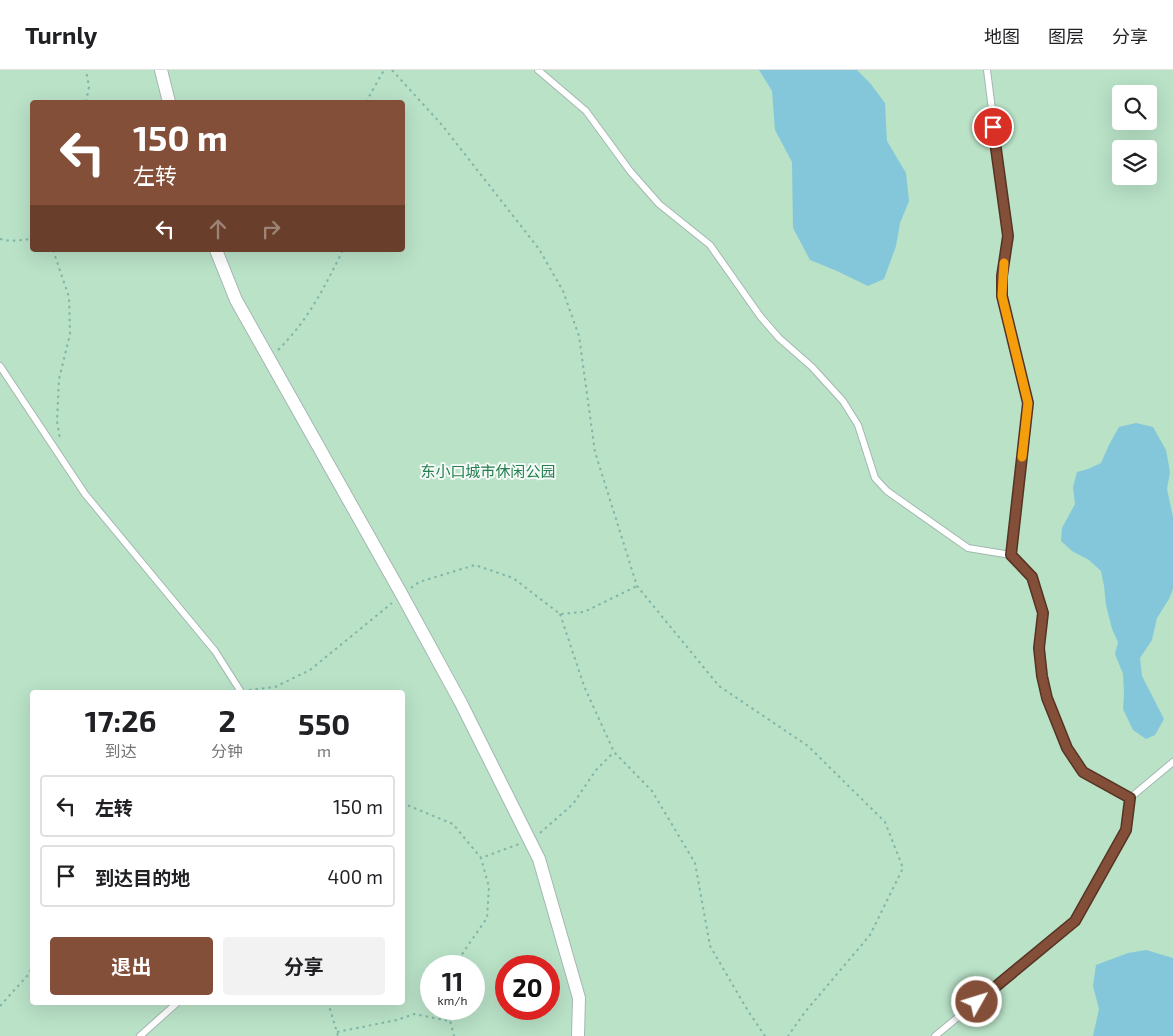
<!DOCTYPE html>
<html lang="zh">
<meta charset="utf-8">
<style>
:root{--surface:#fff;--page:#f2f2f2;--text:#202124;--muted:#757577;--line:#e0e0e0;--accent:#844f38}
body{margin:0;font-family:"Exo 2","Noto Sans SC",sans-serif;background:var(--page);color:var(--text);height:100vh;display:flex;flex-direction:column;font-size:19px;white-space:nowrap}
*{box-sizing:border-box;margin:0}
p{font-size:16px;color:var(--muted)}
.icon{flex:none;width:28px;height:28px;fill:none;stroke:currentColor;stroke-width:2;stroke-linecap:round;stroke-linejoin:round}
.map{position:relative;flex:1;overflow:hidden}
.details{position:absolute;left:30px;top:620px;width:375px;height:315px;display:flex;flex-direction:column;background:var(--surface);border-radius:5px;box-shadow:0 5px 20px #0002}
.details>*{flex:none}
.banner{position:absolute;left:30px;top:30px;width:375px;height:152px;border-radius:5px;box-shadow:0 5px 20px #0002;background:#844f38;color:#fff;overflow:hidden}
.buttons{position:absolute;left:1112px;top:15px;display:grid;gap:10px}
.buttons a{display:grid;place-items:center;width:45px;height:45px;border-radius:5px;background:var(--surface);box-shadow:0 5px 20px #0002;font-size:25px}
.speed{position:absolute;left:420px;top:885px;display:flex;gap:10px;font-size:25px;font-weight:700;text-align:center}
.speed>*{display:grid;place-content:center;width:65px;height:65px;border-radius:50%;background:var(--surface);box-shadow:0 5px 20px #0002;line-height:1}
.speed small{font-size:12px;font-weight:400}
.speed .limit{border:8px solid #d22;background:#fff;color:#111}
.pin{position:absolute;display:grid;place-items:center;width:42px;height:42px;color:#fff;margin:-21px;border:2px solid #fff;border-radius:50%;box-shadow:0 1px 5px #0007}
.me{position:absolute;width:55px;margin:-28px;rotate:51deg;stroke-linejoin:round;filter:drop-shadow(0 0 4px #0008)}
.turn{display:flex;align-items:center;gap:18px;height:105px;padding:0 20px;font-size:22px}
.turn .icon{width:65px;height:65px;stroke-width:2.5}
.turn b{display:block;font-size:35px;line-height:42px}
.lanes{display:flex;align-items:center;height:48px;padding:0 20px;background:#0003;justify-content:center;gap:25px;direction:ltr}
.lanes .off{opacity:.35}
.eta{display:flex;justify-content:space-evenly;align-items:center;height:85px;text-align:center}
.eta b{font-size:30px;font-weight:700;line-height:35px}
.button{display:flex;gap:10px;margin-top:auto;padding:10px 20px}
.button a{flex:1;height:58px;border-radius:5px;background:var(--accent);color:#fff;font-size:20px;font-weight:700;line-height:58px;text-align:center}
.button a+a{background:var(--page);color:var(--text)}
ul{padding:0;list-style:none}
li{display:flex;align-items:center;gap:15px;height:62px;margin:0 10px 8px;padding:0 10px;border:2px solid var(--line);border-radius:5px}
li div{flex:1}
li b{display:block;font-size:19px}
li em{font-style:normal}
header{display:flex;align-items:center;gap:30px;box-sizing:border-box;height:70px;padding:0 25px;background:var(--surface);border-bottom:1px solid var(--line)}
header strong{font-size:24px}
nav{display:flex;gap:28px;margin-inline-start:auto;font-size:18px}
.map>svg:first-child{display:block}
</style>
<header>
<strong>Turnly</strong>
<nav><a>地图</a><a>图层</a><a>分享</a></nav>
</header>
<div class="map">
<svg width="1173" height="966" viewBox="0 0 1173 966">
<rect width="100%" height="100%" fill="#e2eeea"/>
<!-- green -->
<path fill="#b9e2c7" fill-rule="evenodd" d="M0 0H1173V966H0ZM1121 24H1149V51H1121ZM32 32H402V180H32ZM1121 79H1149V106H1121ZM32 622H402V932H32ZM431 896H474V939H431ZM506 896H549V939H506Z"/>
<!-- water -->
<g fill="#84c7da">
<polygon points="759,0 857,0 870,13 885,33 887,71 906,103 909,131 900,153 896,176 884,209 868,216 837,201 810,190 793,158 792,92 775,60 772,21"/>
<polygon points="1136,353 1153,357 1166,380 1170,402 1167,419 1173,447 1173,519 1169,529 1157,548 1152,570 1140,588 1142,606 1164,649 1155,665 1146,669 1133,660 1123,639 1124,624 1123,604 1115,584 1118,572 1112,559 1106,535 1104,516 1101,501 1089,490 1072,481 1061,471 1062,458 1075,434 1073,417 1077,402 1088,399 1101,393 1109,375 1119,357"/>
<polygon points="1146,880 1173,888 1173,966 1093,966 1099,939 1093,916 1096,895 1128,883"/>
</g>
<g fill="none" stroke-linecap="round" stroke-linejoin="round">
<defs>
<g id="service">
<polyline points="538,0 586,41 630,101 659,134 710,175 760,246 779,268 812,297 843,331 858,355 875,408 887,421 968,478 1011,485 1032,507 1043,543 1039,578 1042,606 1047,628 1067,679 1083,702 1130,728 1126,760 1075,851 935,966"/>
<polyline points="987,0 1008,166 1002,206 1002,226 1028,333 1011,485"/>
<polyline points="0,296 85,424 215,581 241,622"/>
<polyline points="1130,728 1173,692"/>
<polyline points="140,966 178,932"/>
</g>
<g id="minor">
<polyline points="161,0 169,32"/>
<polyline points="216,180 236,230 402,525 461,633 539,789 579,928 578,966"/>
</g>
</defs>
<!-- service casing -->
<use href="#service" stroke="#a4b7b2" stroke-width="8"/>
<!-- minor casing -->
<use href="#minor" stroke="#a4b7b2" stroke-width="14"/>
<!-- path -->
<g stroke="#7fb6a8" stroke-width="2" stroke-dasharray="2.5 4" stroke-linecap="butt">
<polyline points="392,0 442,55 539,179 563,221 579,266 595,382 637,516 719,616 808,676 885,752 903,798 870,865 805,942 788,966"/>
<polyline points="86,32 89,17 86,0"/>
<polyline points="366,32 384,0"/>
<polyline points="0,169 11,171 32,169"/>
<polyline points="53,180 69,227 70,264 59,309 57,351 60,369"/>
<path d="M278 280C309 249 324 218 343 180"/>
<polyline points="411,518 419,512 475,495 513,508 560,544 584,542 637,516"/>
<polyline points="560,544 584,616 614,682 652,721 695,793 710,876 748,941 765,966"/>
<polyline points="249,620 275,617 310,600 392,533"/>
<polyline points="402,733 453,754 481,788 519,774"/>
<polyline points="540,763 573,734 596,700 614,682"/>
<polyline points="456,896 464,881 487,848 489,817 481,788"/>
<polyline points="328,932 338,966"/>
<polyline points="0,936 28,905 32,897"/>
<polyline points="447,939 454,966"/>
<polyline points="337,962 397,950 414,944 449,951"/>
</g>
<!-- service -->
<use href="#service" stroke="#fff" stroke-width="6"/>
<!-- minor -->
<use href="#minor" stroke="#fff" stroke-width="12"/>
</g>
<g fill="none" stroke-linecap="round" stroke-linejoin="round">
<defs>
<polyline id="route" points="977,932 1075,851 1126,760 1130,728 1083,702 1067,678 1047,628 1042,606 1039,578 1043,543 1032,507 1011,485 1028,333 1002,226 1002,206 1008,166 993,57"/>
</defs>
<!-- route casing -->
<use href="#route" stroke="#563324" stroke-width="12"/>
<!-- route -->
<use href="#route" stroke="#844f38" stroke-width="9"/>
<!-- slow -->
<polyline stroke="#f59e0b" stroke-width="9" points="1004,193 1002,226 1028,333 1022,387"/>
</g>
<g text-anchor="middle" stroke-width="4" stroke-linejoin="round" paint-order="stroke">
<!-- park labels -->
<g font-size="15" fill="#247e4d" stroke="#f4faf7">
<text x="488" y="407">东小口城市休闲公园</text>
</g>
</g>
</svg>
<div class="buttons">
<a><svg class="icon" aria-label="search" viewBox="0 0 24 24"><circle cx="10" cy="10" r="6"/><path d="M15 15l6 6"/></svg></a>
<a><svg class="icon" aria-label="layers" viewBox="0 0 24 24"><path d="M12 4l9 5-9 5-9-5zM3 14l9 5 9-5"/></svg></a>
</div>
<div class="speed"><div>11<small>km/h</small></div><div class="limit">20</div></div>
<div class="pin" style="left:993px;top:57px;background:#d93025"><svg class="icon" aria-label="arrive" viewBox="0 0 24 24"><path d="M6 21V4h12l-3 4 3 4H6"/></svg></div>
<svg class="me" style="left:977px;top:932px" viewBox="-20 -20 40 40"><circle r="17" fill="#844f38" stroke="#fff" stroke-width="3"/><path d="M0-11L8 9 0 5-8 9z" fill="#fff"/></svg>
<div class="banner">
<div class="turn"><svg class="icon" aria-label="left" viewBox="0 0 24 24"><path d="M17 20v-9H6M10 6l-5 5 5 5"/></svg><div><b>150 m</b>左转</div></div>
<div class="lanes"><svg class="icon" aria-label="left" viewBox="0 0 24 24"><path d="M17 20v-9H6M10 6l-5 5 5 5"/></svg><svg class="icon off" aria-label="ahead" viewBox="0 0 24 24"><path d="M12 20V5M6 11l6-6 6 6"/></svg><svg class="icon off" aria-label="right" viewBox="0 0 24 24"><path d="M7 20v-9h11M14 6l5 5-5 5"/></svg></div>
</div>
<section class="details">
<div class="eta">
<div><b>17:26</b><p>到达</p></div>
<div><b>2</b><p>分钟</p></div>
<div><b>550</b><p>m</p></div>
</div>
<ul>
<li><svg class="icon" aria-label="left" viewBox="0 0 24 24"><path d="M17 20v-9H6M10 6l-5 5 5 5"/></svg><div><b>左转</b></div><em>150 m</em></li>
<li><svg class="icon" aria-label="arrive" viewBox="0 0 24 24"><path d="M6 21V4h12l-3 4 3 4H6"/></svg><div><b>到达目的地</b></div><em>400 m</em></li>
</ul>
<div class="button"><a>退出</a><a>分享</a></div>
</section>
</div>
